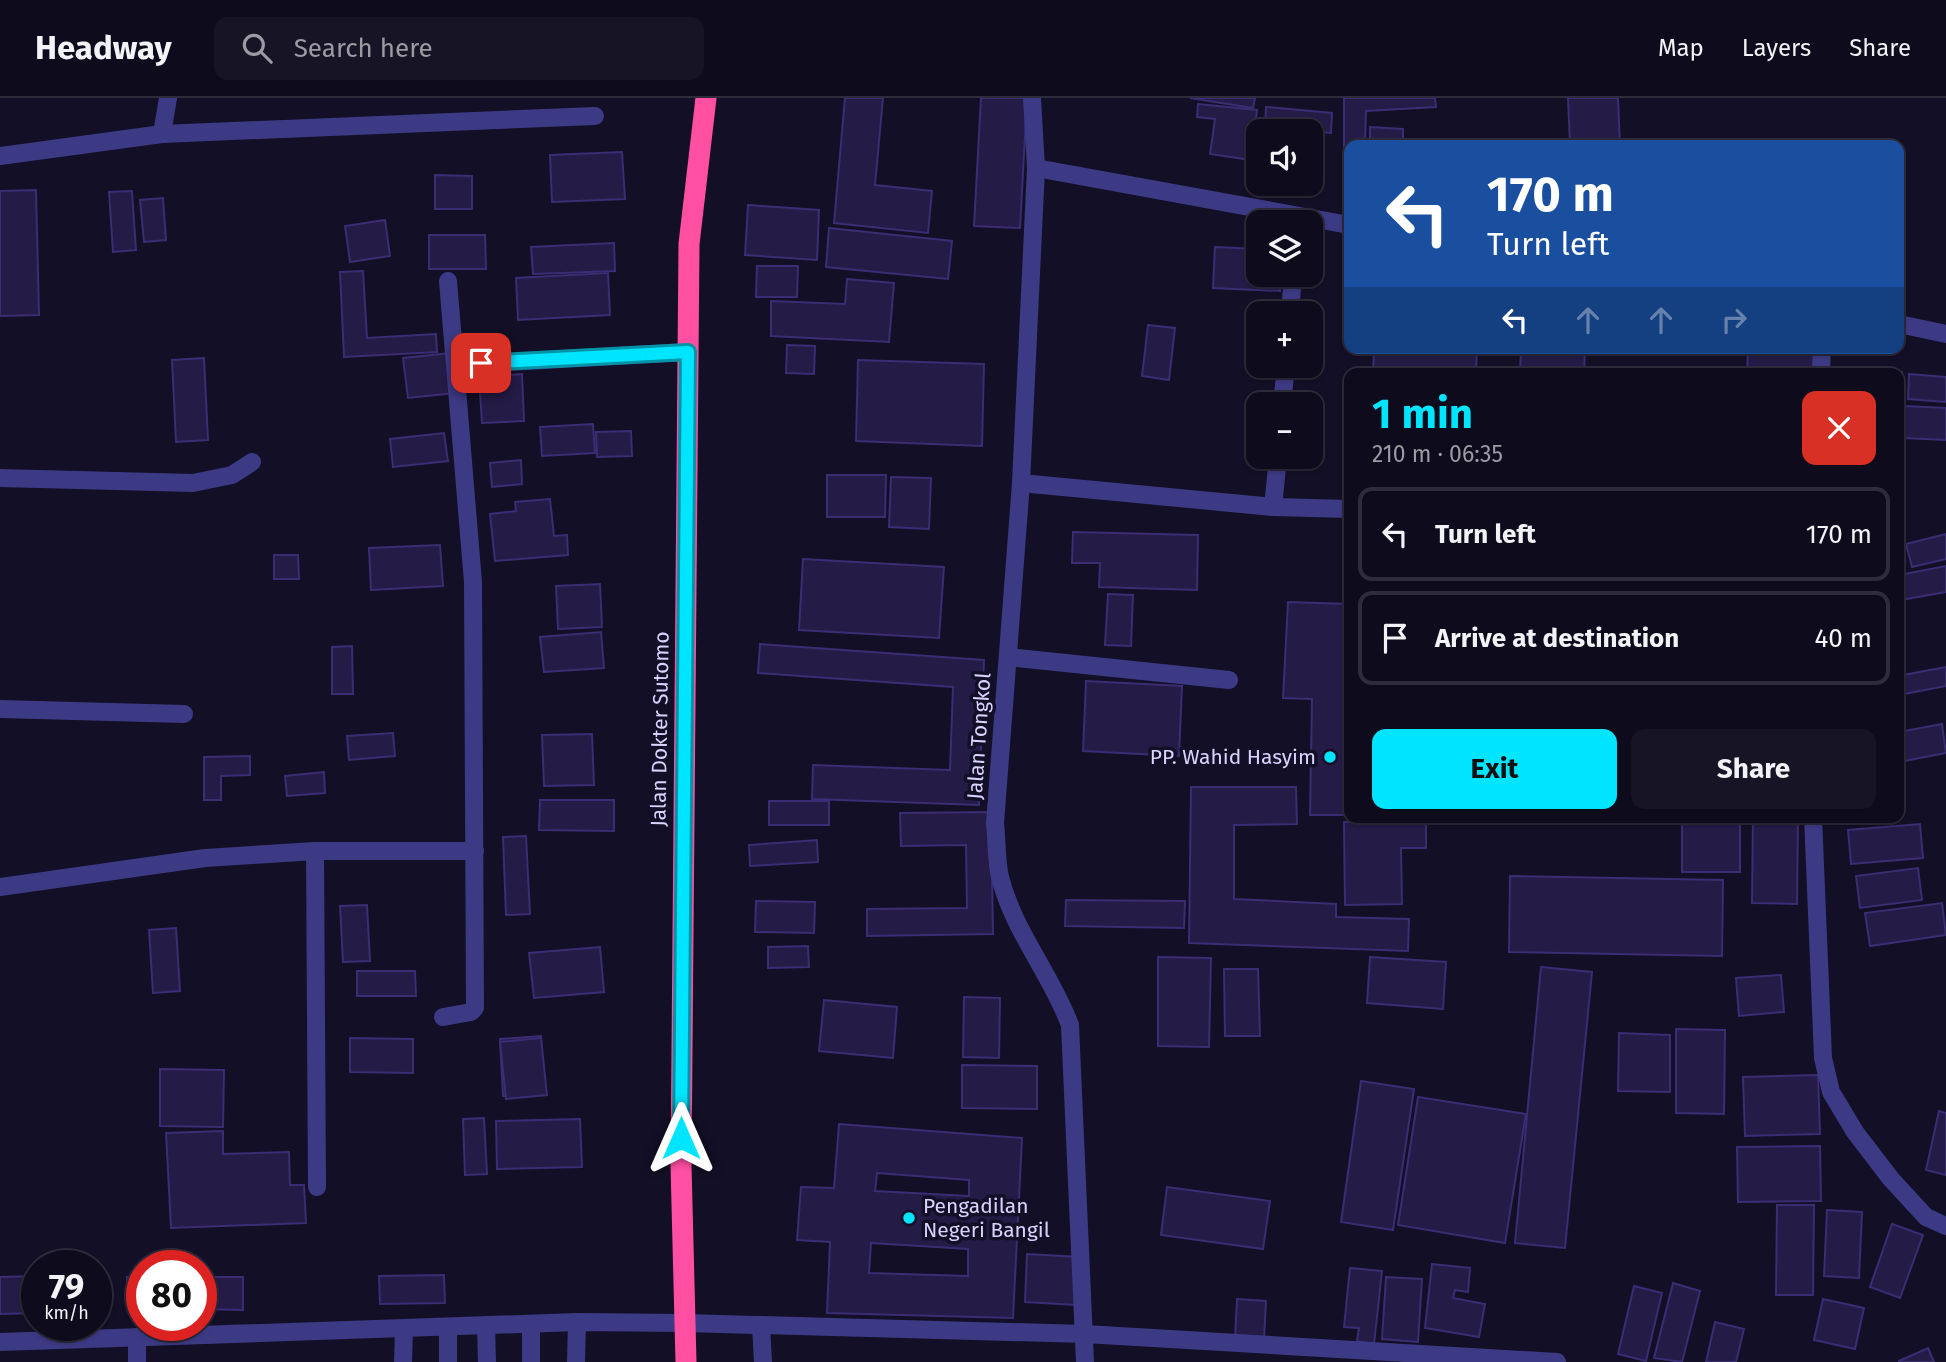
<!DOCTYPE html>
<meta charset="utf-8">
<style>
:root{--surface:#0e0b1c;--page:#171425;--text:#f1f3f6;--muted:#9b9ba3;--line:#2e2b3b;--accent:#00e5ff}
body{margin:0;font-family:"Fira Sans",sans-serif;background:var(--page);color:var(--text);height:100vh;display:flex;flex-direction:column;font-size:26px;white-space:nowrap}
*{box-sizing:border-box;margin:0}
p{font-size:23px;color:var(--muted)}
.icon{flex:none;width:38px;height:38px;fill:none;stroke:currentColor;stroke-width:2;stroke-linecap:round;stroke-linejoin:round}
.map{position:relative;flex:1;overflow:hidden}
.sheet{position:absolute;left:1344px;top:270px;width:560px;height:455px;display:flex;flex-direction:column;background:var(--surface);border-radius:14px;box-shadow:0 2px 5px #0004,0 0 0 2px var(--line)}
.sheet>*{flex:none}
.guide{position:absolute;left:1344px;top:42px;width:560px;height:214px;border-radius:14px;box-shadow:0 2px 5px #0004,0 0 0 2px var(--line);background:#1a4fa0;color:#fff;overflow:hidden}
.tools{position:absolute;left:1246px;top:21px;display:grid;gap:14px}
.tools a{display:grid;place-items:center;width:77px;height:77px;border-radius:14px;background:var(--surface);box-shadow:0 2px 5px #0004,0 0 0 2px var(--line);font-size:35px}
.speed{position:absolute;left:21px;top:1152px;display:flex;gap:14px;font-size:35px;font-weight:700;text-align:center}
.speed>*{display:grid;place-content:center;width:91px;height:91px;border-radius:50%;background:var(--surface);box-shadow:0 2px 5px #0004,0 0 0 2px var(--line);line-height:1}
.speed small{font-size:18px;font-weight:400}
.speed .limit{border:10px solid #d22;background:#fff;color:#111}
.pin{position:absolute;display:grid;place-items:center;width:60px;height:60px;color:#fff;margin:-30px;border-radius:14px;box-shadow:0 4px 10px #0006}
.me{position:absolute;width:77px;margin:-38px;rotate:0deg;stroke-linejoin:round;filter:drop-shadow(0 0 5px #0008)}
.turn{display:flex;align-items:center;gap:24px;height:147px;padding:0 28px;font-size:32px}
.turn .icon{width:91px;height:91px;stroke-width:2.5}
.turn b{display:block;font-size:49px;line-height:60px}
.lanes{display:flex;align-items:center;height:66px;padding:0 28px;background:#0003;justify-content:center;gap:35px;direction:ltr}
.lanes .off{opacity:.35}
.round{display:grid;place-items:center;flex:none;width:74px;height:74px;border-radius:14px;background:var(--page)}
.head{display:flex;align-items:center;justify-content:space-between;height:119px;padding:0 28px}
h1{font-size:42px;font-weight:700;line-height:52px;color:var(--accent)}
.button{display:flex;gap:14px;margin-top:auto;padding:14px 28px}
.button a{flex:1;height:80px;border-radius:14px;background:var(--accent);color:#111;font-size:28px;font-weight:700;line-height:80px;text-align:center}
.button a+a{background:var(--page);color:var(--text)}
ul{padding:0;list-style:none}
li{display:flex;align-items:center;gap:21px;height:94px;margin:0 14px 10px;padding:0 14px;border:4px solid var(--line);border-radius:14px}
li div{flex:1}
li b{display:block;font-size:26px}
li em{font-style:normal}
header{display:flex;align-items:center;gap:42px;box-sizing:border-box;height:98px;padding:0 35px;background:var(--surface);border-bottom:2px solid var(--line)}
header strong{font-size:33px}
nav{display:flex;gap:38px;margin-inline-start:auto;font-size:24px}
.search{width:490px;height:63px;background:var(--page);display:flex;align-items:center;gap:18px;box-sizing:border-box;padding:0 24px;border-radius:14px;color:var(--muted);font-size:26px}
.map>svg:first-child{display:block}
</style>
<header>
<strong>Headway</strong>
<div class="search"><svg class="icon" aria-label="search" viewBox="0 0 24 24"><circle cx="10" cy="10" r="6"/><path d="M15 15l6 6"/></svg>Search here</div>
<nav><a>Map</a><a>Layers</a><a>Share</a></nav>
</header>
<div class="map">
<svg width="1946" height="1264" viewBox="0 0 1946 1264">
<rect width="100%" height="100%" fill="#130f26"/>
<!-- building -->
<g fill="#241b47" stroke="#3b2d73" stroke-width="2" fill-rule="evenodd">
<polygon points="845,0 883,0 875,87 932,93 928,135 834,125"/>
<polygon points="981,0 1027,0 1020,130 974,128"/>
<polygon points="1190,0 1255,0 1253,10"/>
<polygon points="1344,0 1435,0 1436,9 1366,13 1365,47 1349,47 1349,62 1344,62"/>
<polygon points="1568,0 1618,0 1620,47 1570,47"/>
<polygon points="1198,6 1257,12 1251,62 1210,56 1215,21 1197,19"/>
<polygon points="1266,9 1332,15 1331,35 1265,30"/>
<polygon points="1370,29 1403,31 1403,47 1370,47"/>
<polygon points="622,54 625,101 552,104 550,57"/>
<polygon points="435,77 472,78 472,111 435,111"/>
<polygon points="36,92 39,217 0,218 0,93"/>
<polygon points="132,93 136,152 113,154 109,94"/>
<polygon points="163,100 166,142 144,144 140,102"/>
<polygon points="748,107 819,112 817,162 745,157"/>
<polygon points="385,122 390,158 350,164 345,128"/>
<polygon points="829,130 952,143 948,181 826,169"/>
<polygon points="429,137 485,137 486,171 429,171"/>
<polygon points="614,145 615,173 533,176 531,149"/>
<polygon points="1215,149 1258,151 1258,177 1280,177 1280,193 1213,190"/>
<polygon points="757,168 798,168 797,199 756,199"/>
<polygon points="363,173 367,240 436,236 437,254 344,259 340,174"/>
<polygon points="608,175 610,217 518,222 516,180"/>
<polygon points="847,181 894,185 889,244 771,238 771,203 845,206"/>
<polygon points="1148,227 1175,230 1169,282 1142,278"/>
<polygon points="787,247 815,248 814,276 786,275"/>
<polygon points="1374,250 1477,250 1476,275 1373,275"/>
<polygon points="1521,250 1585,250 1584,275 1520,275"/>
<polygon points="1748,250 1814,250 1813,275 1747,275"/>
<polygon points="450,255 455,295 408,300 403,260"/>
<polygon points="204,260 208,342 176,344 172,262"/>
<polygon points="858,262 984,266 982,348 856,343"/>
<polygon points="1872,272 1902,274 1899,333 1899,275 1872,275"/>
<polygon points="522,276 524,323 482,325 479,279"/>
<polygon points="1909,276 1946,279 1946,304 1908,301"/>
<polygon points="1905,308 1946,310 1946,342 1904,340"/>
<polygon points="593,326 595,355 542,358 540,329"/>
<polygon points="631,333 632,358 597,359 596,334"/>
<polygon points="444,335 448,363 393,369 390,341"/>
<polygon points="521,362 522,386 492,389 490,365"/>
<polygon points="827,377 886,377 885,419 827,419"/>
<polygon points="891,379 931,380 929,431 889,429"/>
<polygon points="550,401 554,438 567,437 568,457 495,463 490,416 516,413 515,404"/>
<polygon points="1073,434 1198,437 1197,492 1099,489 1100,465 1072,465"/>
<polygon points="1946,436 1946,461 1912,469 1906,446"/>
<polygon points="440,447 443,488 371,492 369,450"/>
<polygon points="274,457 298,457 299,481 274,481"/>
<polygon points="803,461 944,469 939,540 799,532"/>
<polygon points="1946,468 1946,494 1901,502 1899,477"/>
<polygon points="600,486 602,529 558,531 556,488"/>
<polygon points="1108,496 1133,497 1131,548 1105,547"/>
<polygon points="1288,504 1349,506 1349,717 1310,717 1312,601 1283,600"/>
<polygon points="601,534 604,570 544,574 540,539"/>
<polygon points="760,546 984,562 979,707 812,701 813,667 950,672 953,589 758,575"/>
<polygon points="352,548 353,596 332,596 332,549"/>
<polygon points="1899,565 1903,577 1946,569 1946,588 1899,597"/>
<polygon points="1086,583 1182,588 1179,658 1083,653"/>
<polygon points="1942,626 1946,655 1899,664 1899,634"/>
<polygon points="393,635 395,658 349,662 347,638"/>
<polygon points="592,636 594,687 544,688 542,637"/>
<polygon points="250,658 250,677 221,678 221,702 204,702 204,659"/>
<polygon points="324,674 325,695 287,698 285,678"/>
<polygon points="1191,689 1296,689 1297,726 1234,727 1234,801 1336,806 1336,819 1409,821 1408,853 1189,845"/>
<polygon points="540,702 614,702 614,733 539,732"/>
<rect x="769" y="703" width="60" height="24"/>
<polygon points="991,714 993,836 867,838 867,811 967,810 966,747 901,748 900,715"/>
<rect x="1682" y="719" width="58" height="55"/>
<polygon points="1753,719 1798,719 1797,806 1752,805"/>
<polygon points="1344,724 1426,724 1426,750 1401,750 1402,806 1345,807"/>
<polygon points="1920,726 1923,760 1851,766 1848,732"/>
<polygon points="526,738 530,816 506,817 503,739"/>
<polygon points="817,742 818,764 750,768 749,747"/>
<polygon points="1918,770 1922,802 1860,810 1856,778"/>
<polygon points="1510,778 1723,782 1722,858 1509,854"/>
<polygon points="1066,802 1185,803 1184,830 1065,828"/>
<polygon points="756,803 815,804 814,835 755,834"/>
<polygon points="1942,805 1946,837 1870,848 1865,815"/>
<polygon points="367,807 370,863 343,864 340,808"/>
<polygon points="176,830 180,893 153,895 149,832"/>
<polygon points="808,848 809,869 768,870 768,849"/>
<polygon points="600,849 604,894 534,900 529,855"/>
<polygon points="1158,859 1211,860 1209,949 1158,948"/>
<polygon points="1370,859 1446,864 1443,911 1367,905"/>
<polygon points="1541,869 1592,874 1565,1150 1515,1145"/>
<polygon points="1224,871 1258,871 1260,938 1225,938"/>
<polygon points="357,873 415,873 416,898 357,898"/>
<polygon points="1781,877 1784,914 1739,918 1736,880"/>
<polygon points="964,899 1000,900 999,960 963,959"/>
<polygon points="824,902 897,909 893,960 819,953"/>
<polygon points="1676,931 1725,932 1724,1016 1676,1015"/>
<polygon points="1619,935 1670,937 1670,994 1618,993"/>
<polygon points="541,938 544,996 503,998 500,941"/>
<polygon points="350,940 413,941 413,975 350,974"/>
<polygon points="541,940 547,997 506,1001 500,944"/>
<polygon points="962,967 1037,968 1037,1011 962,1010"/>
<polygon points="160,971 224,972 223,1029 160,1028"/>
<polygon points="1818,977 1820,1036 1745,1038 1743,979"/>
<polygon points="1361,983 1414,991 1393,1132 1341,1124"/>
<polygon points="1418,999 1526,1016 1505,1145 1398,1127"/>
<polygon points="1939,1013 1946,1015 1946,1077 1926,1072"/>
<polygon points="484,1020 487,1076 465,1077 463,1021"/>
<polygon points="580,1021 582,1069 497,1071 496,1023"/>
<path d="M839 1026 1022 1040 1013 1220 827 1215 830 1144 797 1142 801 1089 834 1090ZM877 1075 969 1082V1098L875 1093ZM871 1145 968 1151V1178L869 1175Z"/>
<polygon points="223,1033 223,1056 289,1054 290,1087 304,1087 306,1125 171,1130 166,1035"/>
<polygon points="1820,1048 1821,1103 1738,1104 1737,1049"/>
<polygon points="1167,1089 1270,1103 1263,1151 1161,1137"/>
<polygon points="1777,1107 1814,1107 1813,1197 1776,1197"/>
<polygon points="1827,1112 1862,1114 1859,1180 1824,1178"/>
<polygon points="1892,1126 1923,1137 1900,1200 1870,1189"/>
<polygon points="1027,1156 1079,1159 1076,1207 1025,1204"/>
<polygon points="1432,1166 1470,1170 1468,1194 1455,1192 1453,1200 1485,1206 1479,1239 1425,1230"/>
<polygon points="1350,1170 1382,1173 1374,1246 1357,1243 1359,1230 1344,1229"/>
<polygon points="96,1177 99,1177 100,1214 96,1214"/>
<polygon points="444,1177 445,1205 380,1206 379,1178"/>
<polygon points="37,1178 37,1215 0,1216 0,1179"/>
<rect x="127" y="1179" width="15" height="32"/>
<polygon points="201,1179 243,1179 243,1212 201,1211"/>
<polygon points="1386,1179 1422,1181 1418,1244 1382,1241"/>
<polygon points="1673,1185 1700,1193 1682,1264 1654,1260"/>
<polygon points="1634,1188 1662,1195 1646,1263 1618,1256"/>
<polygon points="1237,1201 1266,1203 1264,1242 1235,1240"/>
<polygon points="1823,1201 1864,1210 1855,1251 1814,1242"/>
<polygon points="1715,1224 1744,1231 1736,1264 1706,1264"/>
<polygon points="1928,1250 1934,1264 1899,1264 1899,1263"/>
</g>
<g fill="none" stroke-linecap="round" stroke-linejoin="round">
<!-- minor -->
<g stroke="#3d3a85" stroke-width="18">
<path d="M1032 0 1036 70 1021 385 995 725C997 742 996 762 1000 779 1013 832 1051 876 1070 927L1085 1264"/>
<polyline points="162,36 595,18"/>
<polyline points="0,58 162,36 168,0"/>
<polyline points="1036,70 1349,127"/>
<polyline points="448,183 455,267 688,254"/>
<polyline points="1290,215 1293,177"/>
<polyline points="1899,226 1946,236"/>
<polyline points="1821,275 1822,250"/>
<polyline points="1282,306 1286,268"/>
<polyline points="0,380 193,385 232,377 252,364"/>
<polyline points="1021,385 1273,409 1349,411"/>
<polyline points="1273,409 1278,359"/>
<polyline points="1008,559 1229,582"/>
<polyline points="0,611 184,616"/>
<polyline points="1813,719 1823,960 1831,994 1855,1034 1891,1081 1926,1119 1946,1128"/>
<polyline points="315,753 317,1089"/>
<polyline points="0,789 205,760 315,753 475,753"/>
<polyline points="443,919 471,914 475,910 473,484 455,267"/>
<polyline points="531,1226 531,1264"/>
<polyline points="486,1227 487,1264"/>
<polyline points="761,1227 763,1264"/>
<polyline points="0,1244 577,1224 685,1225 1085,1236 1557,1264"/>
<polyline points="137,1264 137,1239"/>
<polyline points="403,1264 404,1231"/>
<polyline points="448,1264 448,1230"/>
<polyline points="576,1264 577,1224"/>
</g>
<!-- highway -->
<polyline stroke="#ff4fa3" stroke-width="21" points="686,1264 681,1067 689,146 706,0"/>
</g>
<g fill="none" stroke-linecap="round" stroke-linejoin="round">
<defs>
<polyline id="route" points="481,265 688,254 681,1040"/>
</defs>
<!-- route casing -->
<use href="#route" stroke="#0095a6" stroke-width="18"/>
<!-- route -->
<use href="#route" stroke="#00e5ff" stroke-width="12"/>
</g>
<!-- markers -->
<g fill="#00e5ff" stroke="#130f26" stroke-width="2.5">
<circle cx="1330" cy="659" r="7"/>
<circle cx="909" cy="1120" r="7"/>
</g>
<g text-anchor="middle" stroke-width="7" stroke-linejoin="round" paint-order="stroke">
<!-- street labels -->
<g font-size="21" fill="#d9d4ff" stroke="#130f26">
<text transform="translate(660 631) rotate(-89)" y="7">Jalan Dokter Sutomo</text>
<text transform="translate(979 638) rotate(-86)" y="7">Jalan Tongkol</text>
</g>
<!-- poi labels -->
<g font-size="21" fill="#d9d4ff" stroke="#130f26" text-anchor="end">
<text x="1316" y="666">PP. Wahid Hasyim</text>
<text x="923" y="1115" text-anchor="start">Pengadilan<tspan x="923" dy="24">Negeri Bangil</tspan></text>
</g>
</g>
</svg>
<div class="tools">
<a><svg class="icon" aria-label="sound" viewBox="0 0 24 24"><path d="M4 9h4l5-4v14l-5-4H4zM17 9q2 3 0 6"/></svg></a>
<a><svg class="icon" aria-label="layers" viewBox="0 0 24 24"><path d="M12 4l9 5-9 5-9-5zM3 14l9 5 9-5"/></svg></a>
<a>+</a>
<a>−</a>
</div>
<div class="speed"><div>79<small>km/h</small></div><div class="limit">80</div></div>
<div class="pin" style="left:481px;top:265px;background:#d93025"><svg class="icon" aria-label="arrive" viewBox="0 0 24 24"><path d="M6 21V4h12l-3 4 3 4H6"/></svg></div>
<svg class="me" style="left:681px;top:1040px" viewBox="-20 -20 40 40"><path d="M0-17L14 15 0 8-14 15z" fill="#00e5ff" stroke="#fff" stroke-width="4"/></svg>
<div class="guide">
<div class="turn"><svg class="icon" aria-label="left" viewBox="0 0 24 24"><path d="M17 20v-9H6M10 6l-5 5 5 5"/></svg><div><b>170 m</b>Turn left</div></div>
<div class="lanes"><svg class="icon" aria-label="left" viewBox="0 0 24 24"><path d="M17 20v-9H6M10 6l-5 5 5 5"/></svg><svg class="icon off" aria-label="ahead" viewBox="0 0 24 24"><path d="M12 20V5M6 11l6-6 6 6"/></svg><svg class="icon off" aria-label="ahead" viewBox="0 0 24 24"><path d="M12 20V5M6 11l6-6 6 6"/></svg><svg class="icon off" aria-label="right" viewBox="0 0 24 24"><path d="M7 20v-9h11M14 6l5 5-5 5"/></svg></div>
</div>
<section class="sheet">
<div class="head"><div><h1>1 min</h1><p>210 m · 06:35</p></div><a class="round" style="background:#d93025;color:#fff"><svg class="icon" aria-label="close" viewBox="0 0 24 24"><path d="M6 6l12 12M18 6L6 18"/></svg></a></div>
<ul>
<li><svg class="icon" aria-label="left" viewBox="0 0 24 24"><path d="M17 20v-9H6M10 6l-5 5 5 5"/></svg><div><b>Turn left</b></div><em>170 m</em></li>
<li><svg class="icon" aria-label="arrive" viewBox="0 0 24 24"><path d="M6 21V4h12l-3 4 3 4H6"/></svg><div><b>Arrive at destination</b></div><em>40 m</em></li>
</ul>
<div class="button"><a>Exit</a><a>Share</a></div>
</section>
</div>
